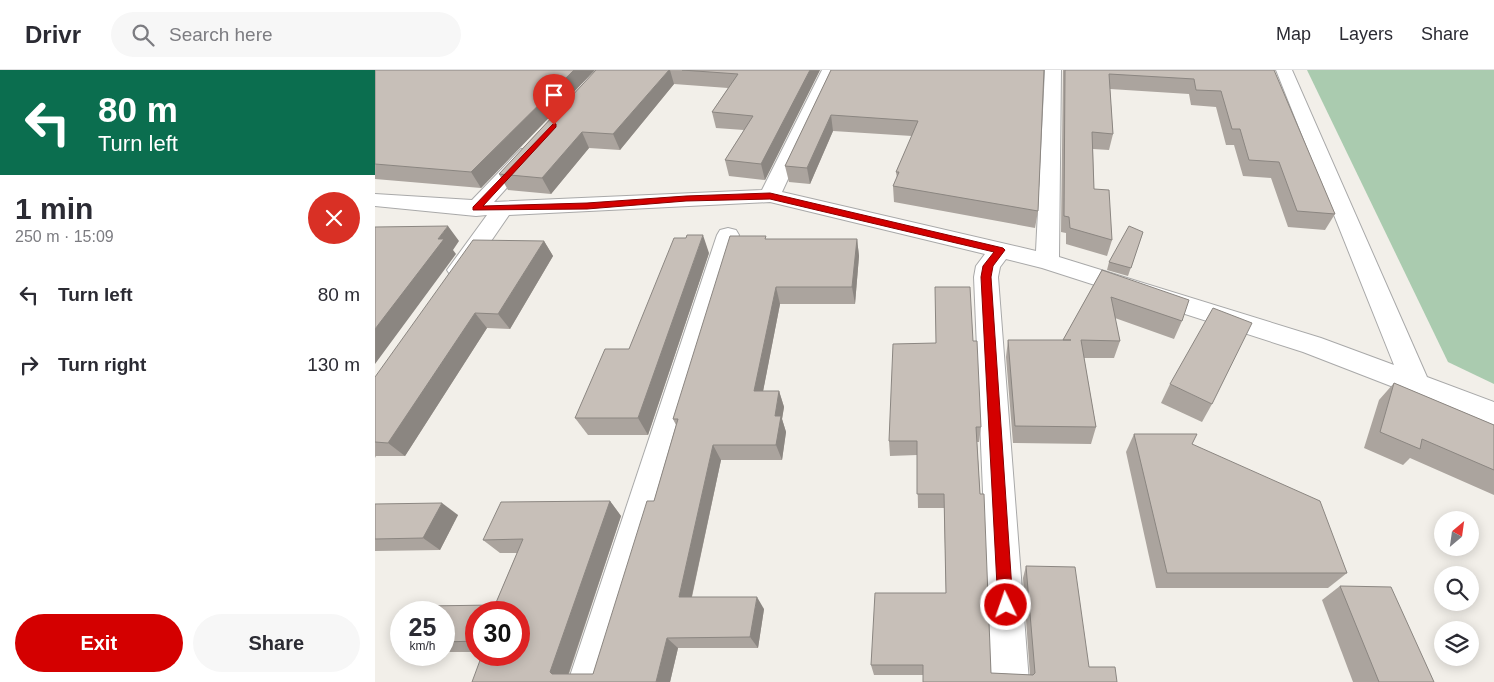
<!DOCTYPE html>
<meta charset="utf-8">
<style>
:root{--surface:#fff;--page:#f7f7f7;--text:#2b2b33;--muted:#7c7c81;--line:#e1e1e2;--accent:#d40000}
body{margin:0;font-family:Arial,sans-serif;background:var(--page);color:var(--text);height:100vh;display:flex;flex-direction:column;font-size:19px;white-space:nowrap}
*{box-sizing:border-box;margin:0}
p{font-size:16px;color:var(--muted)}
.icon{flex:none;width:28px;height:28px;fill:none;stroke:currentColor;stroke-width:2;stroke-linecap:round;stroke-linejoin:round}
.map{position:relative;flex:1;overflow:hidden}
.details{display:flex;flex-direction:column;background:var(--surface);width:375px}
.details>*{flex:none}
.banner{background:#0b6e4f;color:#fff;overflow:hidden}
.needle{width:32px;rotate:29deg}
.controls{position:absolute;left:1059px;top:441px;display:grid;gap:10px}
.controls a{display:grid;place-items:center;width:45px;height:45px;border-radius:50%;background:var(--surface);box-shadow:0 2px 12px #0003;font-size:25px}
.speed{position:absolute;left:15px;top:531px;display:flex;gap:10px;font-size:25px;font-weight:700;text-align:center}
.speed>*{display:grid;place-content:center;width:65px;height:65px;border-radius:50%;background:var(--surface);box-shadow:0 2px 12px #0003;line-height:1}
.speed small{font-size:12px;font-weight:400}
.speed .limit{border:8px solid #d22;background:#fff;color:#111}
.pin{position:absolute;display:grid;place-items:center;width:42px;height:42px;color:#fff;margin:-51px -21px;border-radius:50% 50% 50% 0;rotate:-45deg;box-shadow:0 0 5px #0007}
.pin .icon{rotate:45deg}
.me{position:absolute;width:55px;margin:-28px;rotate:357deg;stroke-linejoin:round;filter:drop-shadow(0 0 4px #0008)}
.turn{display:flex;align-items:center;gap:18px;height:105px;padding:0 15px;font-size:22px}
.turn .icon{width:65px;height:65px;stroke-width:2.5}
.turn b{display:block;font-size:35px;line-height:42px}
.round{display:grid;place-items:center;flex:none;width:52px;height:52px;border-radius:26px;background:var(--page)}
.overview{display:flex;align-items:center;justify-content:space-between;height:85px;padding:0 15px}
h1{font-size:30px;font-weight:700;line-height:38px}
.primary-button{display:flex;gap:10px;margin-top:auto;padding:10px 15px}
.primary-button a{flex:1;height:58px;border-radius:30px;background:var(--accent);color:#fff;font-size:20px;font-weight:700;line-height:58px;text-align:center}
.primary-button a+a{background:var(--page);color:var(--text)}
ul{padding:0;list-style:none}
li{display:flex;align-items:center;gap:15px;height:70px;padding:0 15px}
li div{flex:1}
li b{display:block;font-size:19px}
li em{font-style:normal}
header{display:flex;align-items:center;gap:30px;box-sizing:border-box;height:70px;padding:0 25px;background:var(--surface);border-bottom:1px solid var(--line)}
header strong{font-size:24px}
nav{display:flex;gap:28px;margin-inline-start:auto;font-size:18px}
.search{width:350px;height:45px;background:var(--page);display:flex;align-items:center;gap:12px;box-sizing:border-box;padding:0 18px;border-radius:28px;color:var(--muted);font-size:19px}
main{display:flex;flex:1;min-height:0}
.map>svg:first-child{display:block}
</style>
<header>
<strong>Drivr</strong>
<div class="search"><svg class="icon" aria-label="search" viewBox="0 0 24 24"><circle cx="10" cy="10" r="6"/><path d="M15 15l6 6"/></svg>Search here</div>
<nav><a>Map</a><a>Layers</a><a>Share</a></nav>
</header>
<main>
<section class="details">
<div class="banner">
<div class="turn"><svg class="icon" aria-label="left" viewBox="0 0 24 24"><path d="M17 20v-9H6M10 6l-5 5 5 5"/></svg><div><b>80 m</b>Turn left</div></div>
</div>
<div class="overview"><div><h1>1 min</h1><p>250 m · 15:09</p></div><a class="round" style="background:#d93025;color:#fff"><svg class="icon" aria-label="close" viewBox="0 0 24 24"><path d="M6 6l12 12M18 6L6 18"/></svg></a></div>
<ul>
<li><svg class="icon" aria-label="left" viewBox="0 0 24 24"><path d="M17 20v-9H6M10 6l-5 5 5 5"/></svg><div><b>Turn left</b></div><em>80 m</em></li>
<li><svg class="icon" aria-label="right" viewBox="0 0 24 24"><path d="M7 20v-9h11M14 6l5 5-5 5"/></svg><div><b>Turn right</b></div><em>130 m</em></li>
</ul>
<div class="primary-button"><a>Exit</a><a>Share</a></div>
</section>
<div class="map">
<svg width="1119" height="612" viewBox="0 0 1119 612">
<rect width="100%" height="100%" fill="#f2efe9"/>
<!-- cemetery -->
<polygon fill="#aacbaf" points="932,0 1119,0 1119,314 1073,292"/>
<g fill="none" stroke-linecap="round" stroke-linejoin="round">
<defs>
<g id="minor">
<polygon points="447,0 463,0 407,122 661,181 670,0 686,0 684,187 946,268 1019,295 901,0 917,0 1052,307 1119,332 1119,356 928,282 667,198 631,189 625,197 623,207 654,612 616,612 599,207 601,196 610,184 395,132 134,145 92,206 84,208 76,206 72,200 112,145 101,146 0,136 0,124 97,130 146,79 160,79 163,83 119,132 387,120"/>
<polygon points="353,158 361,160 364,165 231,612 193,612 342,165 345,160"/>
</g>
</defs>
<!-- minor casing -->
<use href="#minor" stroke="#a9a9a9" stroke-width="2"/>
<!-- minor -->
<use href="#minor" fill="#fff" fill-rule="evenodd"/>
</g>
<!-- wall -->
<g fill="#aba49e">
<polygon points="0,0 220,0 106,118 0,109"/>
<polygon points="221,0 445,0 390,110 354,106 350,90 369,60 341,58 337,42 353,18 299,14 245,80 214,78 176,124 133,120 124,104"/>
<polygon points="456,0 669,0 663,141 660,158 519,132 518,116 522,108 521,102 537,66 458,61 435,114 414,112 410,96"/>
<polygon points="688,0 899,0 960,144 950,160 913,157 896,108 868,106 859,75 851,75 841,37 816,35 814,24 735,19 738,64 734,80 718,79 719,119 737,170 732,186 691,174 691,163 686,162"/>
<polygon points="768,162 753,206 732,200 734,192"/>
<polygon points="392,169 482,169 484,186 480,234 405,234 388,321 404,321 409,337 407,349 411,362 407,390 346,390 317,527 389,539 383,578 303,578 295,612 97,612 144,585 101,542 101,582 69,582 69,542 120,535 142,483 125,483 108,470 235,431 246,446 194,604 218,604 279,431 301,355 298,349"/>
<polygon points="169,171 178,186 135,259 112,258 30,386 1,386 0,388 0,307"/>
<polygon points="334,183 273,365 213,365 200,348 254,279"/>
<polygon points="727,200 807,251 799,269 740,248 745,271 739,288 709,288 721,357 716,374 638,373 631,287 633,270 688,270"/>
<polygon points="598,271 606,357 604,372 602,372 616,603 655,605 648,508 651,496 714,597 742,612 548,605 499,605 496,595 571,523 569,438 543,438 542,385 515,386 514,371 561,273"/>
<polygon points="1019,313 1119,355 1119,425 1035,388 1028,395 989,378 1004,330"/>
<polygon points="795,314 837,334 827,352 786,333"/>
<polygon points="759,364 817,374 972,503 953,518 781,518 751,382"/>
<polygon points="0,434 83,445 65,480 0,481"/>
<polygon points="965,516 1059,612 978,612 947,530"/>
</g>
<!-- shaded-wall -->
<g fill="#8b8681">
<polygon points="199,0 220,0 106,118 96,102"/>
<polygon points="294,0 295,0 299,14 245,80 238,64"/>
<polygon points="435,0 445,0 390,110 386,94"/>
<polygon points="456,45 458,61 435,114 432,98"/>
<polygon points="207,62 214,78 176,124 167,108"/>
<polygon points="73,156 84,171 78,180 81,184 0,294 0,259 63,169"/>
<polygon points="328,165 334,183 273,365 263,348"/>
<polygon points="482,169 484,186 480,234 477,217"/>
<polygon points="169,171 178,186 135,259 123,244"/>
<polygon points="401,217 405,234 385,337 379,321"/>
<polygon points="100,243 112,258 30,386 13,373"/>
<polygon points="404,321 409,337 407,349 411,362 407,390 401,375 400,346"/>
<polygon points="338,375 346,390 314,539 304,527"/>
<polygon points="235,431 246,446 191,611 177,604 175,602"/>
<polygon points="67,433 83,445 65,480 48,468"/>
<polygon points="382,527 389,539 383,578 375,567"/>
<polygon points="292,568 303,578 295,612 281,612"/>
</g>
<!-- building -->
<g fill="#c7bfb8" stroke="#8b8681">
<polygon points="0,0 199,0 96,102 0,94"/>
<polygon points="221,0 294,0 238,64 207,62 167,108 124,104"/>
<polygon points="307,0 435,0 386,94 350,90 378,46 337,42 363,4"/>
<polygon points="456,0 669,0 663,141 518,116 524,102 521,102 543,51 456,45 432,98 410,96"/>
<polygon points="690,0 899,0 960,144 922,141 904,92 874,90 865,59 857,59 846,21 821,20 819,9 734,4 738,64 717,62 719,119 734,120 737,170 695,158 694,147 689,146"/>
<polygon points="73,156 63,169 69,169 0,259 0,157"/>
<polygon points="754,156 768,162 756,198 734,192"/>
<polygon points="312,165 328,165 263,348 200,348 230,279 254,279 299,168 311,168"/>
<polygon points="355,166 391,166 390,169 482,169 477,217 401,217 379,321 404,321 400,346 406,346 401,375 338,375 304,527 382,527 375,567 292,568 281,612 97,612 107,585 144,585 144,542 101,542 101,571 69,572 69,542 47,542 50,536 120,535 148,469 108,470 126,432 235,431 175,602 177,604 218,604 272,431 279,431 303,349 298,349"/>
<polygon points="98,170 169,171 123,244 100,243 13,373 0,372 0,307"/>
<polygon points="727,200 814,230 807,251 736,227 745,271 706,270 721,357 640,356 633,270 696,270 688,270"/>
<polygon points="560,217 595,217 598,271 602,271 606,357 601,357 605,424 609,424 616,603 658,605 660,603 651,496 700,497 714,597 740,597 742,612 548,612 548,595 496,595 500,523 571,523 569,424 542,424 542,371 514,371 518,274 561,273"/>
<polygon points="838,238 877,253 837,334 795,314"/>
<polygon points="1019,313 1119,355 1119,400 1047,369 1045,379 1005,362"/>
<polygon points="759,364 822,364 817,374 945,431 972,503 792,503"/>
<polygon points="67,433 48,468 0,469 0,434"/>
<polygon points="965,516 1016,517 1059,612 1004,612"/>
</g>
<!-- route -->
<polygon fill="#d40000" stroke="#8a0000" points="179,53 181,54 181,57 108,136 212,133 311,126 395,123 628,178 630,180 618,196 616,207 638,535 636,540 631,542 626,540 623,535 606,207 608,196 619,182 395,129 311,131 212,139 98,140 98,137"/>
</svg>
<div class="controls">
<a><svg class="needle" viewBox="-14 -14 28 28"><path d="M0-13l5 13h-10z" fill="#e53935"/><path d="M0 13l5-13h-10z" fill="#7c7c81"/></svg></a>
<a><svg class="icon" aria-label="search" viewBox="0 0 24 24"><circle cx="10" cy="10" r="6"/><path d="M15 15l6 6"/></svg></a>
<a><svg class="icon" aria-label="layers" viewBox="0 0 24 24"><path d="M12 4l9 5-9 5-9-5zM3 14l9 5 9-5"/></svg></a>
</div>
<div class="speed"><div>25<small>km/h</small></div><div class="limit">30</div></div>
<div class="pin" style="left:179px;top:55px;background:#d93025"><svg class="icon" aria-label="arrive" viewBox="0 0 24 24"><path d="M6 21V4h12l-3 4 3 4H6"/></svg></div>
<svg class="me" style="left:631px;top:535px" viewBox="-20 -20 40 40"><circle r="17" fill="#d40000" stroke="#fff" stroke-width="3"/><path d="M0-11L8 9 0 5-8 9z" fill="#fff"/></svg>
</div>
</main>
